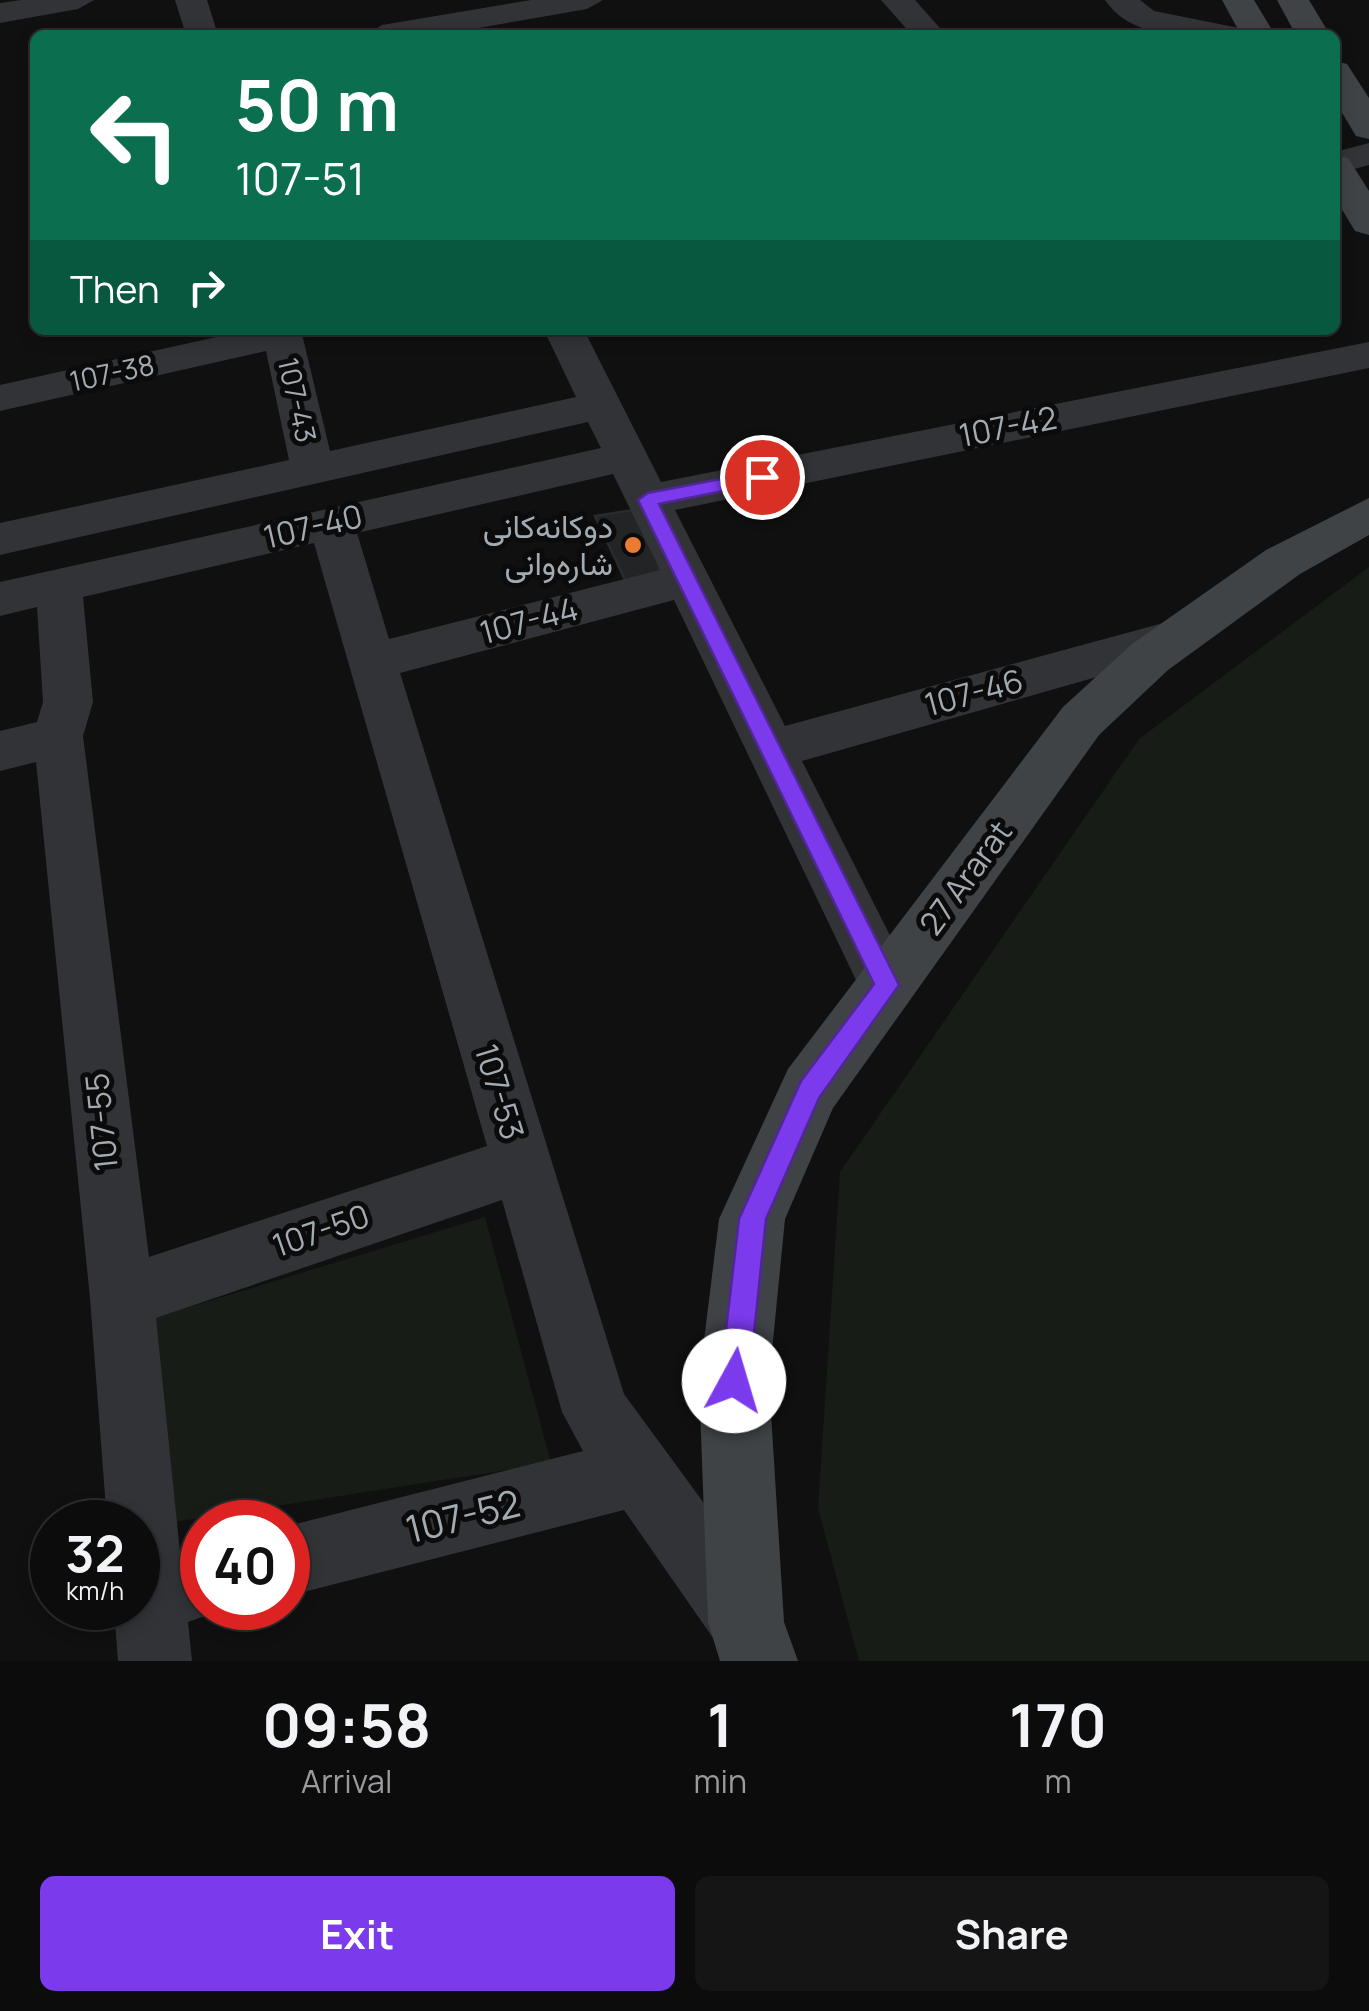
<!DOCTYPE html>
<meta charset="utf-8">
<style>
:root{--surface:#0c0c0d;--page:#151516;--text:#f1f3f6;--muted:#9a9b9d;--line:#2c2c2e;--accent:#7c3aed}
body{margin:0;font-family:Manrope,Vazirmatn,sans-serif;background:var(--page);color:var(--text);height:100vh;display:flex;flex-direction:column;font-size:38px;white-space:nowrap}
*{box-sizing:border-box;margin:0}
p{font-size:32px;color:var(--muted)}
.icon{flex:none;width:55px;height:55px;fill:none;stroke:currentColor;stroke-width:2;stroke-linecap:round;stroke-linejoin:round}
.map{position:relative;height:1661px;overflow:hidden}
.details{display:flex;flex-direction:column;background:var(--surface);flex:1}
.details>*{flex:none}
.guide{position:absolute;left:30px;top:30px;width:1310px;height:305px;border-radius:15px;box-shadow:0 5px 15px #0003,0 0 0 2px var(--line);background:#0b6e4f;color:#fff;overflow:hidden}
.speed{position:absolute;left:30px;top:1500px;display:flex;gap:20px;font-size:50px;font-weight:700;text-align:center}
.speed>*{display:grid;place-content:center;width:130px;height:130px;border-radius:50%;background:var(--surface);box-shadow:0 5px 15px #0003,0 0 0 2px var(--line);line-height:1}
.speed small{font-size:25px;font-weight:400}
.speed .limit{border:15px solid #d22;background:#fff;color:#111}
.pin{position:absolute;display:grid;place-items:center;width:85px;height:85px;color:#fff;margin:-42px;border:5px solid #fff;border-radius:50%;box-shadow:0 2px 10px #0007}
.me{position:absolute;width:110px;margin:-55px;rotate:6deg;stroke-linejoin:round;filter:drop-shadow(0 0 8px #0008)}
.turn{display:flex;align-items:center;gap:35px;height:210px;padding:0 40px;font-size:45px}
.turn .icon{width:130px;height:130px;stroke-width:2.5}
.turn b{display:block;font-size:70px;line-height:85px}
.then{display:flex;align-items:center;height:95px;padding:0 40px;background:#0003;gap:20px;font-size:38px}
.eta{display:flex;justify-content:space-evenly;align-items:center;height:170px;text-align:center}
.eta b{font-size:60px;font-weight:700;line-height:70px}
.cta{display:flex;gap:20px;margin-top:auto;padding:20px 40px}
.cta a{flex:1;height:115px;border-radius:15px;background:var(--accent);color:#fff;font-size:40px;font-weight:700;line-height:115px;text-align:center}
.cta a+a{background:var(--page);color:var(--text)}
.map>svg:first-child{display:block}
</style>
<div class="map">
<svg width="1369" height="1661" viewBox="0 0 1369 1661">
<rect width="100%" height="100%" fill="#101011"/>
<!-- green -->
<g fill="#171c17">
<polygon points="1369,567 1369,1661 859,1661 818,1508 840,1172 1139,739"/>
<polygon points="485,1217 551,1463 161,1524 147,1320"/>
</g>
<!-- building -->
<polygon fill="#232425" stroke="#2a2b2d" stroke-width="2.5" points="640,509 672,575 628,586 595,516"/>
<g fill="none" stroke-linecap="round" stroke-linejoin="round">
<!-- street -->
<g fill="#313336" fill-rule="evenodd">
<polygon points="21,0 94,0 78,9 0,23 0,3"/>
<polygon points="175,0 207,0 218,35 186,35"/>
<polygon points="531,0 603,0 587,9 438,35 366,35 382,25"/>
<polygon points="881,0 915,0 946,35 912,35"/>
<path d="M1105 0H1140L1154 11 1239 28 1244 35C1198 35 1135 44 1105 0Z"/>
<polygon points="1369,143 1369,165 1335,174 1335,152"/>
<path d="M248 330H301L330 451 576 397 544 330H584L661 482 1369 342V368L675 510 785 726 1178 619 1195 625 1202 637 1195 649 802 761 915 985 907 1003 887 1010 867 1003 674 600 400 673 624 1394 772 1596 782 1622 772 1648 746 1658 720 1648 624 1510 288 1596V1526L583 1451 562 1412 502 1200 156 1318 180 1552 202 1546V1608H227L188 1622 192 1661H118L114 1608H138V1522H107L90 1298 36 762 0 771V731L37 722 43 702 37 607 0 616V582L601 448 588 422 0 555V523L289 460 266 351 0 411V385ZM613 474 660 570 389 639 357 533ZM314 543 487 1146 149 1257 83 736 93 702 83 597Z"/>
</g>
<!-- secondary -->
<g fill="#3f4346" fill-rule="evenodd">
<polygon points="1222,0 1254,0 1275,35 1241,35"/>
<polygon points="1277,0 1309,0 1330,35 1296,35"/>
<polygon points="1335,61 1347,64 1369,98 1369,139 1356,136 1335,101"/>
<polygon points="1335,155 1348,158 1369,191 1369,235 1355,231 1335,198"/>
<polygon points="1369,498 1369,535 1300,574 1168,670 1099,735 833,1108 785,1219 769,1381 784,1622 798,1661 720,1661 708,1622 699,1381 719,1219 788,1069 1063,707 1132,644 1266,550"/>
</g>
</g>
<!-- route -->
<polygon fill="#7c3aed" stroke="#51269a" stroke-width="2.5" points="762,471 771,477 768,482 659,504 899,985 819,1098 766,1219 749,1381 744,1391 734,1395 724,1391 720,1381 739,1219 801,1081 874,984 638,500 648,493"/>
<!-- markers -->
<circle fill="#ea7b30" stroke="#0b0b0c" stroke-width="4" cx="633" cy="545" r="10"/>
<g text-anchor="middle" stroke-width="10" stroke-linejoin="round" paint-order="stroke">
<!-- far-street labels -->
<g font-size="28" fill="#a2abb2" stroke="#0b0b0c">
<text transform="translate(112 373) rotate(-12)" y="10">107-38</text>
<text transform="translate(297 400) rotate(77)" y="10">107-43</text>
</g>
<!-- street labels -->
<g font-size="32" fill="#a2abb2" stroke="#0b0b0c">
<text transform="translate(1008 427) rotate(-11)" y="11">107-42</text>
<text transform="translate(313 527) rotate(-13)" y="11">107-40</text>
<text transform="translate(529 621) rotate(-15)" y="11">107-44</text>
<text transform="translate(974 693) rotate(-15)" y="11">107-46</text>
<text transform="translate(966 878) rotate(-54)" y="11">27 Ararat</text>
<text transform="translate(499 1092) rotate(73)" y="11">107-53</text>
<text transform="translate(102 1122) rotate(-96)" y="11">107-55</text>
<text transform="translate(321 1231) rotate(-19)" y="11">107-50</text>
</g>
<!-- poi labels -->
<g font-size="32" fill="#a2abb2" stroke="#0b0b0c" text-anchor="end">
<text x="613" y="538">دوکانەکانی<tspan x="613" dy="37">شارەوانی</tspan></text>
</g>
<!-- near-street labels -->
<g font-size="38" fill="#a2abb2" stroke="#0b0b0c">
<text transform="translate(463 1517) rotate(-14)" y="13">107-52</text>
</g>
</g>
</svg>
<div class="speed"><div>32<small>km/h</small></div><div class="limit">40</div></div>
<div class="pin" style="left:762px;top:477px;background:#d93025"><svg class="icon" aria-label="arrive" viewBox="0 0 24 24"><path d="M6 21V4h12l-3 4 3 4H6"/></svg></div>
<svg class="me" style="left:734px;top:1381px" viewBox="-20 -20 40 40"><circle r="19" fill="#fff"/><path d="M0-13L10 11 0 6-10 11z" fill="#7c3aed"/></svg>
<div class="guide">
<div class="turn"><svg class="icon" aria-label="left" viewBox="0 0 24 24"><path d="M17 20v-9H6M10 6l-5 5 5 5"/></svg><div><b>50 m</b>107-51</div></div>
<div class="then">Then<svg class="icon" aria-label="right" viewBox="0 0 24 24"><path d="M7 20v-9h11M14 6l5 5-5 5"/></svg></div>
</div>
</div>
<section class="details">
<div class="eta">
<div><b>09:58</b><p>Arrival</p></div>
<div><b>1</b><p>min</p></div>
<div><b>170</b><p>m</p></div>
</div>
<div class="cta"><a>Exit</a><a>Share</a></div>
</section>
